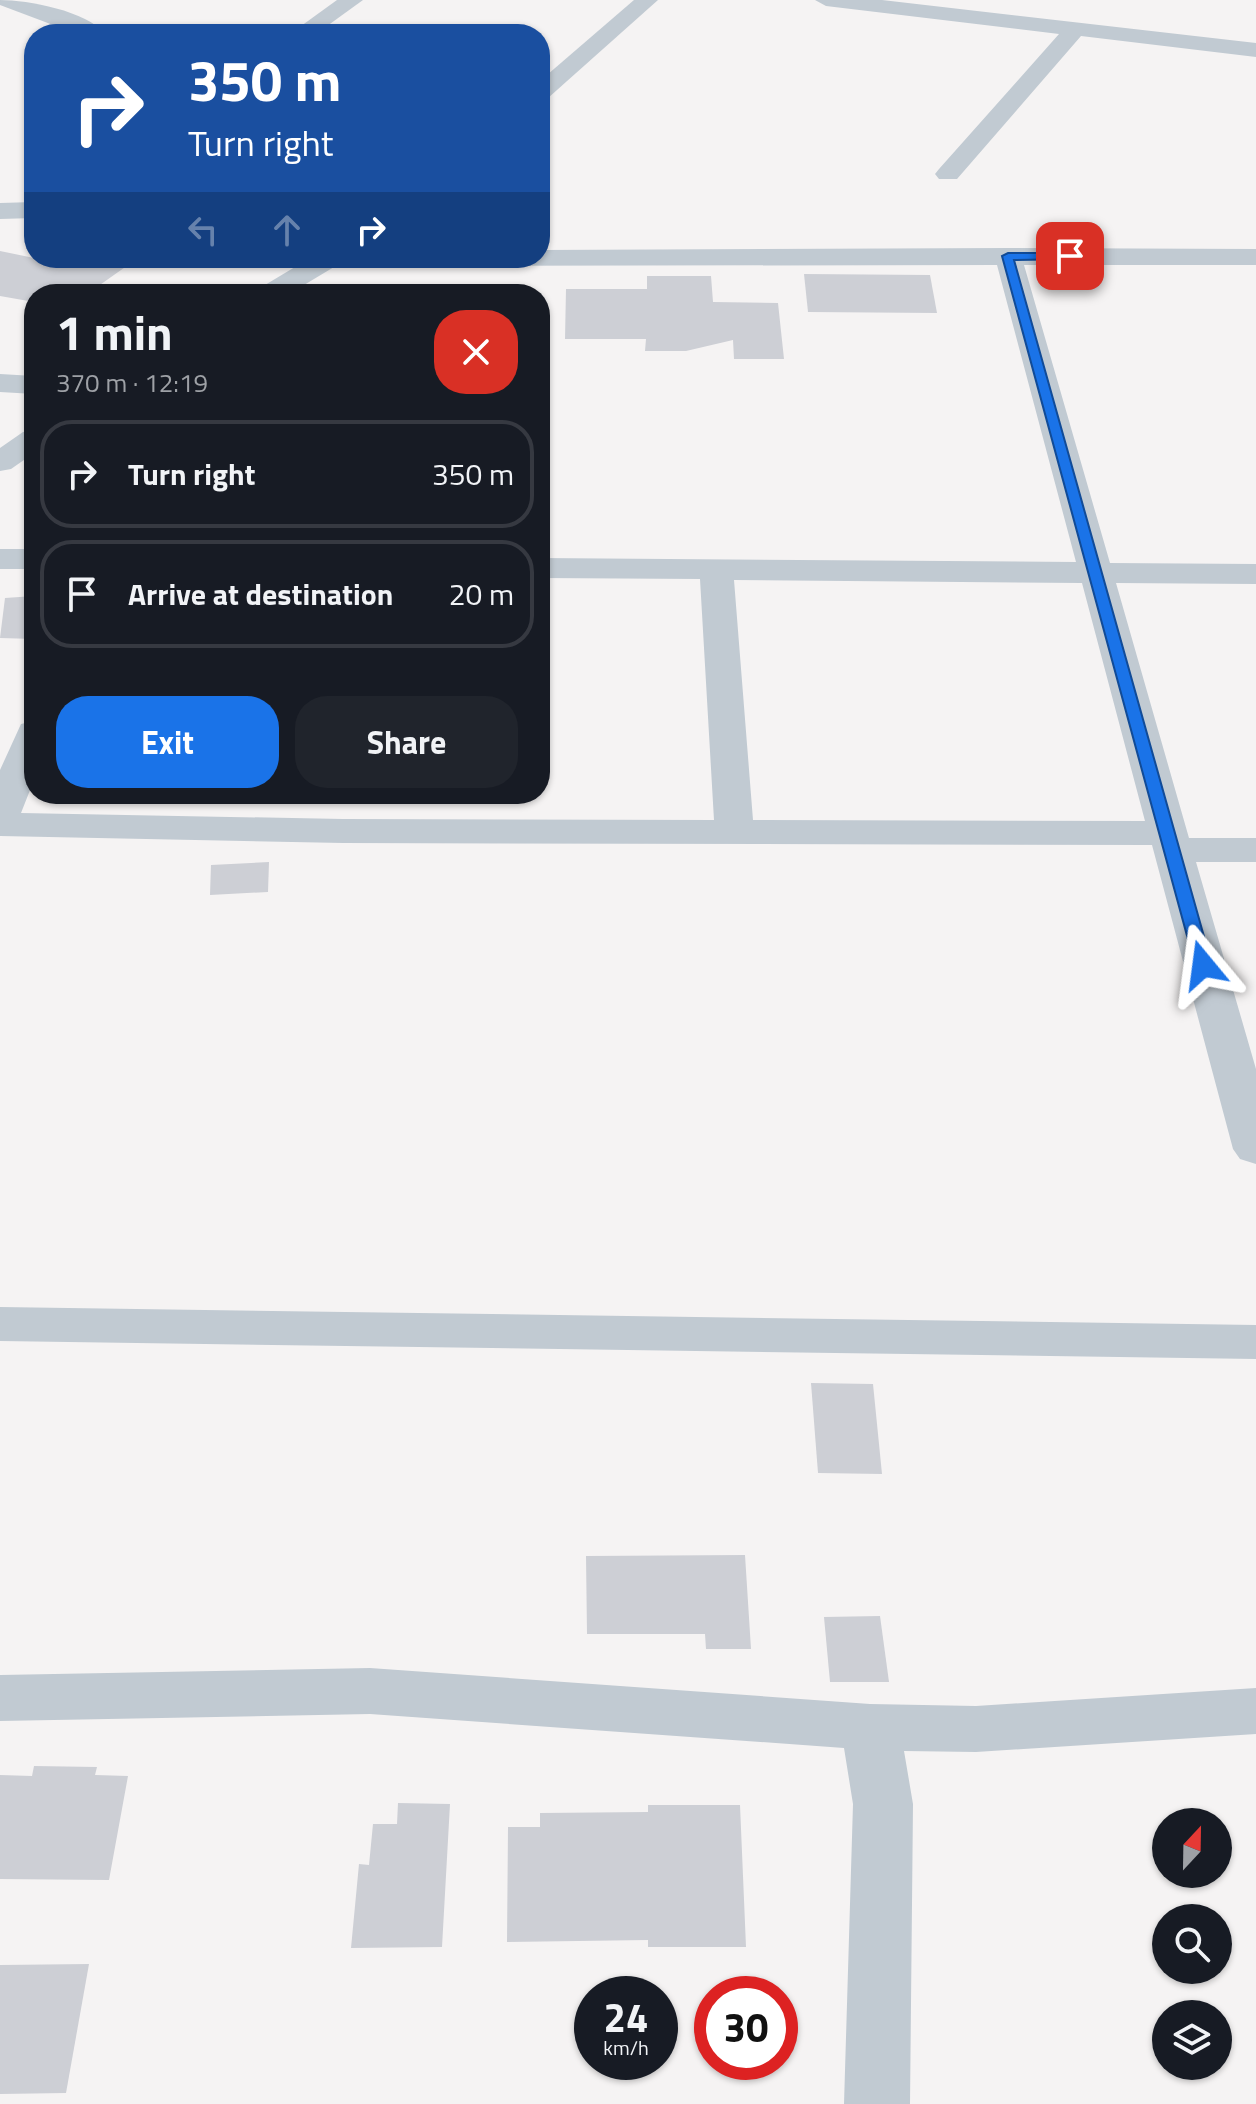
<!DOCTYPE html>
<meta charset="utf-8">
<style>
:root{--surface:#171b24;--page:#20242c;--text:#f1f3f6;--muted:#9ea1a6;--line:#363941;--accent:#1a73e8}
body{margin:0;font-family:"Titillium Web",sans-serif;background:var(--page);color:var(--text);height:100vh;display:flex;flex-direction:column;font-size:30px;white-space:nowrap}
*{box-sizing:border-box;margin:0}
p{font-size:26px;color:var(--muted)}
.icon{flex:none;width:44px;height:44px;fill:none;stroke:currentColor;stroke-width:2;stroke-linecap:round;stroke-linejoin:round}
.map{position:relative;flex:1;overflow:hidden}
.details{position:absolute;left:24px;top:284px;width:526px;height:520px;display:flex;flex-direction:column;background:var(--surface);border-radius:32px;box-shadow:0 2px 6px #0004}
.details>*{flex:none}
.guide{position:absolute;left:24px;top:24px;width:526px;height:244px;border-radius:32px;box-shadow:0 2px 6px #0004;background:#1a4fa0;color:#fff;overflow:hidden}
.needle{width:52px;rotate:22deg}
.buttons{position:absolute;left:1152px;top:1808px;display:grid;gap:16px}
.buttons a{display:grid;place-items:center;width:80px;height:80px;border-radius:50%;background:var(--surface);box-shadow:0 2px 6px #0004;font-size:40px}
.speed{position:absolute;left:574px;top:1976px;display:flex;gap:16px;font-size:40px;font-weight:700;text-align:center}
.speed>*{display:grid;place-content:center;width:104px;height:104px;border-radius:50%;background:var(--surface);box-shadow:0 2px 6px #0004;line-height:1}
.speed small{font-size:20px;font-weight:400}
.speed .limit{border:12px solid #d22;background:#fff;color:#111}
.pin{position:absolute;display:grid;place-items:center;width:68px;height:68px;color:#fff;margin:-34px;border-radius:16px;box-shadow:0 4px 12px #0006}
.me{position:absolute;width:88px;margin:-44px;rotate:344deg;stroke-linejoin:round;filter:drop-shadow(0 0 6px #0008)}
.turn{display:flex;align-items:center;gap:28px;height:168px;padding:0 32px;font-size:36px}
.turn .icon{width:104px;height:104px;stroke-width:2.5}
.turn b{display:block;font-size:56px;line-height:68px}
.lanes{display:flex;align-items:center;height:76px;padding:0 32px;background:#0003;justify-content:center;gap:40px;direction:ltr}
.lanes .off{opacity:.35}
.round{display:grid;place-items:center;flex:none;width:84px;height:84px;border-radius:32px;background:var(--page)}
.headline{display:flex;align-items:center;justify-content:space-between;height:136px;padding:0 32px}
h1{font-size:48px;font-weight:700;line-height:60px}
.action{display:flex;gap:16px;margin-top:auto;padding:16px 32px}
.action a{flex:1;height:92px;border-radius:32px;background:var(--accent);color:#fff;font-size:32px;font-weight:700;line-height:92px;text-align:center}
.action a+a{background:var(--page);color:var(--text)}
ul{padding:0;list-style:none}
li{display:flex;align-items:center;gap:24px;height:108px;margin:0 16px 12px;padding:0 16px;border:4px solid var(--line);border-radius:32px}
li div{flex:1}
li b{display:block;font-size:30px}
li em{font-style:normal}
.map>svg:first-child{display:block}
</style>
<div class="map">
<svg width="1256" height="2104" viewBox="0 0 1256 2104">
<rect width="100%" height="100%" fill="#f5f3f3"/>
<!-- building -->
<g fill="#cdcfd5">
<polygon points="0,251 34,258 138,258 87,294 34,294 34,302 0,296"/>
<polygon points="804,274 930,275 937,313 808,312"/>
<polygon points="647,276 711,276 713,302 778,303 784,359 734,359 733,340 686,351 645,351 646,339 565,339 566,289 647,289"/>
<polygon points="34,596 34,639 0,638 5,598"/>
<polygon points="269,862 268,892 210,895 211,865"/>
<polygon points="811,1383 873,1384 882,1474 818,1473"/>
<polygon points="745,1555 751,1649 706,1649 705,1634 587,1634 586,1556"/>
<polygon points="880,1616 889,1682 830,1682 824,1617"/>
<polygon points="34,1766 97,1767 95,1775 128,1776 109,1880 0,1879 0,1775 32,1776"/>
<polygon points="398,1803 450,1804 442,1947 351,1948 359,1864 369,1865 373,1824 397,1824"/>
<polygon points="648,1805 740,1805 746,1947 648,1947 648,1940 507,1942 508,1827 540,1827 540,1813 648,1812"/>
<polygon points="89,1964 66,2093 0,2094 0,1965"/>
</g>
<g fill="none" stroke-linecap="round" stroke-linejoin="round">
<!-- minor -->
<g fill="#c1cad2" fill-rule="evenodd">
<path d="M0 0C28 0 87 11 105 34H77L0 5Z"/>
<polygon points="337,0 363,0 316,34 290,34"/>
<polygon points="634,0 658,0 548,98 540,100 540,81"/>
<polygon points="815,0 882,0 1256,43 1256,57 1081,36 957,179 939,179 935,174 939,169 1059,34 826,6"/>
<polygon points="34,202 34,218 0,219 0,203"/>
<path d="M1008 248 1256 249V265H1024L1110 563 1256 564V584L1116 583 1189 838H1256V862H1196L1256 1069V1164L1240 1159 1233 1149 1152 845 343 843 0 836V770L21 724 34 721V780L21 813 343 819 714 820 700 579 540 578V558L1076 562 997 265 372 266 362 264 358 258H540V250ZM734 580 1082 583 1145 821 753 820Z"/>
<polygon points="310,258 343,258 339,264 289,294 256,294 260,288"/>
<polygon points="0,374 34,376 34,394 0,392"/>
<polygon points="34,430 34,453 11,469 0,471 0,448 23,432"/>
<rect x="0" y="549" width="34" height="20"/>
<polygon points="0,1307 1256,1325 1256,1359 0,1341"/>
<polygon points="370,1668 870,1704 976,1706 1256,1688 1256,1734 976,1752 904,1751 913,1804 910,2104 844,2104 853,1804 844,1748 370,1714 0,1721 0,1675"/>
</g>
</g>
<!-- route -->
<polygon fill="#1a73e8" stroke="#114b97" stroke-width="2" points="1070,253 1076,256 1074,259 1014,260 1212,965 1203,970 1195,965 1002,256 1008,253"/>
</svg>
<div class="buttons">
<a><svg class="needle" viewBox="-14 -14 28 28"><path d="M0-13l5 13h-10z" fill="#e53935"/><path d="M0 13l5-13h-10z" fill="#9ea1a6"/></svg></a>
<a><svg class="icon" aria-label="search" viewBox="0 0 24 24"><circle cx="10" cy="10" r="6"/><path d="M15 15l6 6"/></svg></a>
<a><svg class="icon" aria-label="layers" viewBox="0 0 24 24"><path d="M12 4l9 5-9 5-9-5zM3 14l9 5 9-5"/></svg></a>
</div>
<div class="speed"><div>24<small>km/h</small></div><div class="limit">30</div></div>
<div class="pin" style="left:1070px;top:256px;background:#d93025"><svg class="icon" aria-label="arrive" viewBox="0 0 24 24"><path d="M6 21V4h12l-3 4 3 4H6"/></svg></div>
<svg class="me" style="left:1203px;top:965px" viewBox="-20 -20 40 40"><path d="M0-17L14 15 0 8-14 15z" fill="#1a73e8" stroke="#fff" stroke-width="4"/></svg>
<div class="guide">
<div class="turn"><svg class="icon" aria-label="right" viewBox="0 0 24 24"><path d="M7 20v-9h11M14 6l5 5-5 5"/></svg><div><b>350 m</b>Turn right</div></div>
<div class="lanes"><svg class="icon off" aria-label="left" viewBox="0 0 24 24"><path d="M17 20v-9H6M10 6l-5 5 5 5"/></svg><svg class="icon off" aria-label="ahead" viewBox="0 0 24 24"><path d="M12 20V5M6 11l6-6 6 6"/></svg><svg class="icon" aria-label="right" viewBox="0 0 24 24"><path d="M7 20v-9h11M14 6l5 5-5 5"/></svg></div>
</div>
<section class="details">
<div class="headline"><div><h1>1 min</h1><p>370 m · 12:19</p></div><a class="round" style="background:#d93025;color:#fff"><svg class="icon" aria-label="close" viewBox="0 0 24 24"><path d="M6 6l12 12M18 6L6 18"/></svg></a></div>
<ul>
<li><svg class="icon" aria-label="right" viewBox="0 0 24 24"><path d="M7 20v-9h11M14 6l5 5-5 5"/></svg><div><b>Turn right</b></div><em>350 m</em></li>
<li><svg class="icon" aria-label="arrive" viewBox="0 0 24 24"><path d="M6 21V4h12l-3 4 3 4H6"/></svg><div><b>Arrive at destination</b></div><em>20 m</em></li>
</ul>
<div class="action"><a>Exit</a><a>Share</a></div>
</section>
</div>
